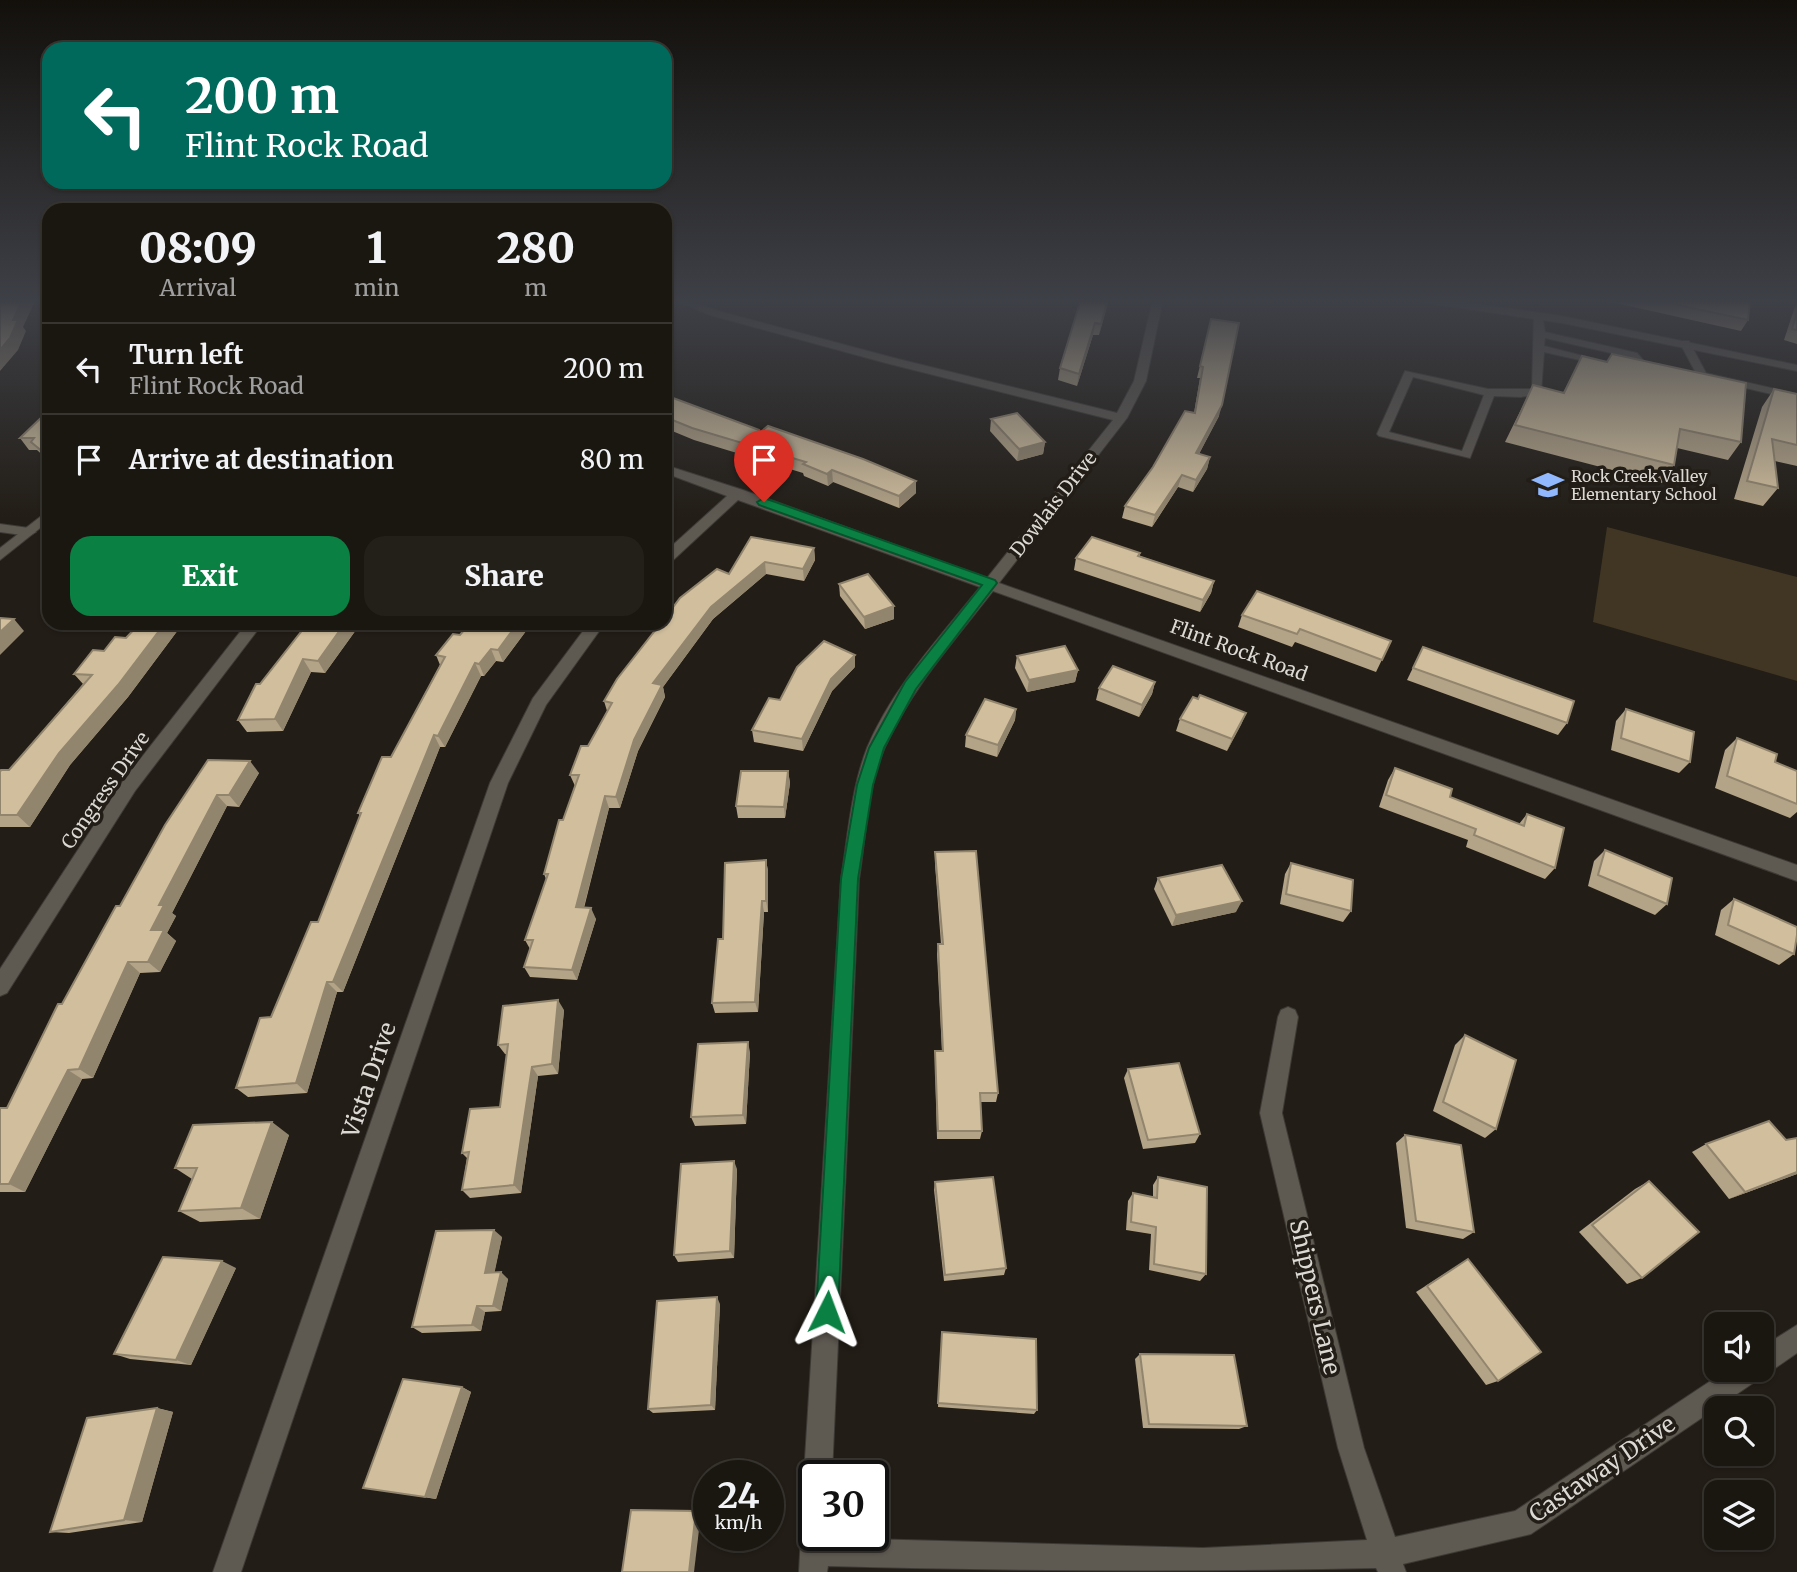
<!DOCTYPE html>
<style>
:root{--surface:#1a1610;--page:#231f19;--text:#f1f3f6;--muted:#9f9f9f;--line:#383530;--accent:#0b8043}
body{margin:0;font-family:Merriweather,serif;background:var(--page);color:var(--text);height:100vh;display:flex;flex-direction:column;font-size:26px;white-space:nowrap}
*{box-sizing:border-box;margin:0}
p{font-size:23px;color:var(--muted)}
.icon{flex:none;width:38px;height:38px;fill:none;stroke:currentColor;stroke-width:2;stroke-linecap:round;stroke-linejoin:round}
.map{position:relative;flex:1;overflow:hidden}
.panel{position:absolute;left:42px;top:203px;width:630px;height:427px;display:flex;flex-direction:column;background:var(--surface);border-radius:21px;box-shadow:0 2px 5px #0004,0 0 0 2px var(--line)}
.panel>*{flex:none}
.top-card{position:absolute;left:42px;top:42px;width:630px;height:147px;border-radius:21px;box-shadow:0 2px 5px #0004,0 0 0 2px var(--line);background:#00695c;color:#fff;overflow:hidden}
.fabs{position:absolute;left:1704px;top:1312px;display:grid;gap:14px}
.fabs a{display:grid;place-items:center;width:70px;height:70px;border-radius:14px;background:var(--surface);box-shadow:0 2px 5px #0004,0 0 0 2px var(--line);font-size:35px}
.speed{position:absolute;left:693px;top:1460px;display:flex;gap:14px;font-size:35px;font-weight:700;text-align:center}
.speed>*{display:grid;place-content:center;width:91px;height:91px;border-radius:50%;background:var(--surface);box-shadow:0 2px 5px #0004,0 0 0 2px var(--line);line-height:1}
.speed small{font-size:18px;font-weight:400}
.speed .limit{border:4px solid #111;border-radius:10px;background:#fff;color:#111}
.pin{position:absolute;display:grid;place-items:center;width:60px;height:60px;color:#fff;margin:-72px -30px;border-radius:50% 50% 50% 0;rotate:-45deg;box-shadow:0 0 7px #0007}
.pin .icon{rotate:45deg}
.me{position:absolute;width:77px;margin:-38px;rotate:3deg;stroke-linejoin:round;filter:drop-shadow(0 0 5px #0008)}
.turn{display:flex;align-items:center;gap:24px;height:147px;padding:0 28px;font-size:32px}
.turn .icon{width:91px;height:91px;stroke-width:2.5}
.turn b{display:block;font-size:49px;line-height:60px}
.eta{display:flex;justify-content:space-evenly;align-items:center;height:119px;text-align:center}
.eta b{font-size:42px;font-weight:800;line-height:49px}
.cta{display:flex;gap:14px;margin-top:auto;padding:14px 28px}
.cta a{flex:1;height:80px;border-radius:21px;background:var(--accent);color:#fff;font-size:28px;font-weight:800;line-height:80px;text-align:center}
.cta a+a{background:var(--page);color:var(--text)}
ul{padding:0;list-style:none}
li{display:flex;align-items:center;gap:21px;height:91px;padding:0 28px;border-top:2px solid var(--line)}
li div{flex:1}
li b{display:block;font-size:26px}
li em{font-style:normal}
.map>svg:first-child{display:block}
</style>
<div class="map">
<svg width="1797" height="1572" viewBox="0 0 1797 1572">
<rect width="100%" height="100%" fill="#221d16"/>
<!-- green -->
<polygon fill="#413623" points="1607,527 1797,577 1797,681 1593,622"/>
<g fill="none" stroke-linecap="round" stroke-linejoin="round">
<defs>
<g id="lane">
<path d="M1534 312 1542 314 1545 332 1637 353 1643 360 1642 365 1637 368 1620 369V365L1633 361 1629 357 1545 338 1544 346 1607 362 1602 365 1544 352 1541 393 1521 397 1494 396 1470 458 1379 436 1377 434 1405 371 1488 389H1532ZM1413 377 1484 395 1462 451 1389 432Z"/>
<polygon points="1681,341 1689,341 1706,373 1797,394 1797,400 1698,377 1680,343"/>
</g>
<g id="street">
<path d="M672 299H686L718 311 894 358 1117 413 1134 381 1153 299H1163L1146 381 1127 418 999 583 1797 865V881L993 591C954 641 911 689 885 747 867 787 866 836 859 879L832 1475H814V1487L808 1485 804 1475 841 879C848 836 851 789 867 748 892 688 940 637 980 587L738 500 670 563 665 565V552L727 496 665 473V465L743 490 987 578 1113 420 886 363 710 315Z"/>
<polygon points="0,524 29,528 36,532 29,536 0,532"/>
<polygon points="247,623 263,623 135,791 7,993 0,996 0,969 123,781"/>
<polygon points="589,623 605,623 546,705 508,783 241,1572 213,1572 490,783 533,698"/>
<path d="M1288 1007 1295 1010 1298 1017 1282 1113 1364 1448 1395 1537 1515 1511 1727 1370H1762V1347L1797 1325V1353L1771 1371 1761 1374 1759 1379 1531 1534 1403 1564 1406 1572H1378L1376 1568C1194 1572 1010 1571 828 1566L827 1572H799L801 1535 805 1525 814 1521V1535H829V1538L1203 1548 1367 1540 1338 1448 1260 1113 1278 1017 1281 1010Z"/>
</g>
<g id="secondary">
<polygon points="1415,299 1443,299 1562,316 1797,365 1797,371 1562,323 1420,302"/>
<polygon points="49,510 49,521 0,560 0,548"/>
</g>
</defs>
<!-- lane casing -->
<use href="#lane" stroke="#3d3a35" stroke-width="2"/>
<!-- street casing -->
<use href="#street" stroke="#3d3a35" stroke-width="2"/>
<!-- secondary casing -->
<use href="#secondary" stroke="#3d3a35" stroke-width="2"/>
<!-- lane -->
<use href="#lane" fill="#5e5951" fill-rule="evenodd"/>
<!-- street -->
<use href="#street" fill="#5e5951" fill-rule="evenodd"/>
<!-- secondary -->
<use href="#secondary" fill="#5e5951" fill-rule="evenodd"/>
</g>
<!-- wall -->
<g fill="#b3a387">
<polygon points="1081,299 1109,299 1099,335 1093,335 1077,386 1058,380 1060,368"/>
<polygon points="1584,299 1750,299 1748,320 1741,331 1620,304"/>
<polygon points="1797,300 1797,344 1784,340"/>
<polygon points="1211,319 1219,416 1199,454 1210,457 1207,469 1193,492 1178,487 1152,527 1122,518 1125,506 1194,413 1200,378 1197,378"/>
<polygon points="1582,356 1741,442 1728,460 1677,448 1674,465 1662,483 1505,442 1533,385 1563,393"/>
<polygon points="1774,389 1797,394 1797,466 1775,461 1778,488 1763,506 1734,499 1762,407"/>
<polygon points="665,395 759,430 759,433 916,481 916,493 899,508 833,482 828,486 804,476 803,473 694,440 665,428"/>
<polygon points="49,413 49,461 37,450 29,450 20,438"/>
<polygon points="991,419 1045,442 1043,454 1017,461 990,431"/>
<polygon points="751,537 814,548 815,560 804,581 766,574 713,619 663,687 665,697 638,751 620,808 609,808 584,908 596,919 577,980 530,977 524,967 530,949 525,940 546,879 544,874 575,786 570,775 588,746 607,711 604,701 729,574"/>
<polygon points="1140,553 1140,556 1214,581 1211,593 1200,612 1074,570 1076,558"/>
<polygon points="839,584 894,606 894,619 865,629 840,596"/>
<polygon points="1242,615 1391,641 1376,672 1295,642 1292,647 1238,627"/>
<polygon points="140,623 198,623 191,631 178,630 128,697 70,765 30,827 0,827 0,772 9,770 83,684 74,674 104,651 126,638"/>
<polygon points="308,623 361,623 325,673 311,672 283,731 247,732 238,720 260,684"/>
<polygon points="532,623 503,662 496,661 484,676 481,676 445,747 440,747 343,992 337,992 307,1093 248,1097 236,1088 318,922 360,816 358,813 391,757 440,665 436,655 460,635"/>
<polygon points="1423,647 1567,723 1558,735 1407,680"/>
<polygon points="1017,656 1078,670 1075,682 1027,692 1015,668"/>
<polygon points="855,667 832,691 803,751 754,742 752,730 780,700"/>
<polygon points="1155,682 1152,694 1139,717 1096,700 1099,688"/>
<polygon points="1016,709 1015,720 997,757 965,747 966,735"/>
<polygon points="1626,709 1690,762 1679,773 1611,750 1616,721"/>
<polygon points="1246,713 1227,751 1176,731 1180,719"/>
<polygon points="1737,738 1775,762 1797,771 1797,812 1790,818 1715,788 1725,750"/>
<polygon points="208,760 259,773 239,807 227,806 172,913 176,916 167,933 176,941 160,972 140,973 93,1078 82,1079 25,1192 0,1192 0,1108 7,1108 62,1004"/>
<polygon points="1395,768 1450,797 1519,824 1527,814 1555,868 1545,879 1466,847 1468,840 1379,807 1388,780"/>
<polygon points="788,771 790,783 785,818 738,818 736,806"/>
<polygon points="1605,850 1667,904 1655,915 1588,886 1594,861"/>
<polygon points="935,852 998,1093 996,1102 980,1102 982,1131 980,1139 937,1139 935,1060 935,1051 942,1051 937,954 938,944 941,944 935,864"/>
<polygon points="766,860 768,871 768,912 764,912 758,1012 715,1013 712,1003 723,939"/>
<polygon points="1291,863 1351,911 1343,922 1280,904 1285,874"/>
<polygon points="1158,878 1236,912 1172,926 1154,889"/>
<polygon points="1734,899 1794,954 1779,965 1715,935 1721,910"/>
<polygon points="564,1010 558,1074 538,1076 521,1193 470,1198 462,1190 467,1158 462,1153 500,1107 507,1054 505,1054 498,1045"/>
<polygon points="1465,1035 1496,1129 1485,1138 1433,1111 1455,1045"/>
<polygon points="750,1052 746,1124 695,1126 691,1117"/>
<polygon points="1128,1069 1200,1134 1195,1143 1143,1149 1124,1078"/>
<polygon points="289,1135 260,1219 200,1222 179,1211 192,1179 175,1168"/>
<polygon points="1405,1135 1474,1232 1463,1239 1406,1228 1396,1143"/>
<polygon points="1797,1138 1797,1174 1729,1199 1692,1152 1706,1144 1786,1140"/>
<polygon points="737,1169 734,1258 678,1262 674,1255"/>
<polygon points="1158,1177 1206,1274 1200,1281 1149,1270 1151,1234 1126,1230 1128,1201 1133,1193 1153,1198 1153,1185"/>
<polygon points="1649,1181 1642,1278 1627,1284 1579,1232 1635,1189"/>
<polygon points="935,1182 1006,1268 1004,1275 944,1281 934,1190"/>
<polygon points="502,1237 494,1273 508,1279 501,1311 485,1312 481,1331 422,1333 412,1327"/>
<polygon points="1468,1259 1498,1381 1486,1385 1416,1292"/>
<polygon points="236,1268 191,1365 130,1359 114,1354"/>
<polygon points="720,1304 715,1410 653,1413 648,1409"/>
<polygon points="942,1332 1037,1410 1034,1414 938,1407"/>
<polygon points="1140,1354 1247,1426 1239,1429 1143,1428 1135,1359"/>
<polygon points="462,1387 471,1392 436,1499 363,1488"/>
<polygon points="157,1408 173,1412 142,1522 69,1533 50,1532"/>
</g>
<!-- shaded-wall -->
<g fill="#92856e">
<polygon points="23,299 36,299 23,327 26,331 18,350 0,371 0,350"/>
<polygon points="1108,299 1109,299 1099,335 1101,324"/>
<polygon points="1095,323 1093,335 1077,386 1079,374"/>
<polygon points="1222,405 1219,416 1193,465 1196,453"/>
<polygon points="1045,442 1043,454 1017,461 1019,449"/>
<polygon points="49,445 49,460 43,452"/>
<polygon points="1210,457 1207,469 1193,492 1196,480"/>
<polygon points="832,470 833,482 828,486 827,474"/>
<polygon points="1182,475 1178,487 1152,527 1155,515"/>
<polygon points="916,481 916,493 899,508 899,496"/>
<polygon points="814,548 815,560 804,581 803,569"/>
<polygon points="765,562 766,574 713,619 663,687 665,697 638,751 620,808 616,797 653,683 711,607"/>
<polygon points="1214,581 1211,593 1200,612 1203,600"/>
<polygon points="894,606 894,619 865,629 864,617"/>
<polygon points="14,619 24,631 0,655 0,632"/>
<polygon points="165,623 172,623 178,630 128,697 70,765 30,827 17,815 59,753"/>
<polygon points="185,623 198,623 191,631"/>
<polygon points="345,623 361,623 325,673 318,661"/>
<polygon points="518,623 532,623 503,662 498,650"/>
<polygon points="491,649 496,661 484,676 479,664"/>
<polygon points="855,655 855,667 832,691 803,751 802,739 831,679"/>
<polygon points="303,659 311,672 283,731 275,719"/>
<polygon points="475,663 481,676 445,747 438,736"/>
<polygon points="1078,670 1075,682 1027,692 1029,680"/>
<polygon points="1155,682 1152,694 1139,717 1142,705"/>
<polygon points="1016,709 1015,720 997,757 998,745"/>
<polygon points="1246,713 1241,725 1227,751 1232,739"/>
<polygon points="434,735 440,747 343,992 333,982"/>
<polygon points="250,761 259,773 239,807 229,795"/>
<polygon points="788,771 790,783 785,818 784,807"/>
<polygon points="217,795 227,806 172,913 176,916 167,933 176,941 160,972 148,962 151,930 159,905"/>
<polygon points="605,796 609,808 581,918 576,907"/>
<polygon points="766,860 768,871 768,912 766,901"/>
<polygon points="762,901 764,912 758,1012 755,1002"/>
<polygon points="1242,901 1236,912 1172,926 1176,915"/>
<polygon points="591,908 596,919 577,980 572,970"/>
<polygon points="128,962 140,973 93,1078 79,1069"/>
<polygon points="327,982 337,992 307,1093 296,1083"/>
<polygon points="558,1000 564,1010 558,1074 552,1064"/>
<polygon points="748,1042 750,1052 746,1124 743,1115"/>
<polygon points="532,1067 538,1076 521,1193 514,1185"/>
<polygon points="68,1070 82,1079 25,1192 9,1184"/>
<polygon points="272,1122 289,1135 260,1219 241,1208"/>
<polygon points="734,1161 737,1169 734,1258 730,1251"/>
<polygon points="1797,1172 1797,1174 1729,1199 1745,1192"/>
<polygon points="494,1230 502,1237 493,1280 485,1273"/>
<polygon points="222,1261 236,1268 191,1365 176,1360"/>
<polygon points="501,1272 508,1279 501,1311 493,1306"/>
<polygon points="717,1297 720,1304 715,1410 711,1405"/>
<polygon points="477,1306 485,1312 481,1331 472,1325"/>
<polygon points="462,1387 471,1392 436,1499 425,1497"/>
<polygon points="157,1408 173,1412 142,1522 124,1520"/>
<polygon points="696,1511 701,1513 694,1572 689,1572"/>
</g>
<!-- building -->
<g fill="#d0be9d" stroke="#92856e" stroke-width="2">
<polygon points="14,299 23,299 13,320 18,320 10,338 0,350 0,302 14,300"/>
<polygon points="1081,299 1108,299 1101,324 1095,323 1079,374 1060,368"/>
<polygon points="1650,299 1750,299 1748,320"/>
<polygon points="1797,313 1797,330 1792,329"/>
<polygon points="1211,319 1239,323 1222,405 1196,453 1210,457 1196,480 1182,475 1155,515 1125,506 1153,467 1185,411 1195,413 1203,367 1200,366"/>
<polygon points="1612,354 1746,383 1741,442 1680,429 1674,465 1515,425 1533,385 1564,393 1582,356 1607,362"/>
<polygon points="1774,389 1797,394 1797,445 1772,439 1778,488 1747,481"/>
<polygon points="665,395 759,430 758,434 768,426 863,459 916,481 899,496 832,470 827,474 803,464 806,462 692,428 665,417"/>
<polygon points="46,413 49,413 49,445 43,452 31,442 34,438 20,438"/>
<polygon points="1017,413 1045,442 1019,449 991,419"/>
<polygon points="751,537 814,548 803,569 765,562 711,607 653,683 662,685 634,740 616,797 605,796 576,907 591,908 572,970 524,967 533,940 525,940 548,874 544,874 559,820 563,820 579,775 570,775 581,746 588,746 612,703 604,701 617,679 661,623 665,623 665,618 680,598 717,569 729,574"/>
<polygon points="1092,537 1140,553 1138,556 1214,581 1203,600 1076,558"/>
<polygon points="868,574 894,606 864,617 839,584"/>
<polygon points="1257,591 1391,641 1382,660 1300,629 1297,634 1242,615"/>
<polygon points="0,618 14,619 0,632"/>
<polygon points="140,623 165,623 118,685 59,753 17,815 0,815 0,772 1,770 9,770 92,675 74,674 93,650 104,651 115,637 126,638"/>
<polygon points="308,623 345,623 318,661 303,659 275,719 238,720 256,684 260,684"/>
<polygon points="470,623 518,623 498,650 491,649 479,664 475,663 438,736 434,735 333,982 327,982 296,1083 236,1088 260,1018 271,1017 311,922 318,922 361,813 358,813 382,757 391,757 445,657 436,655 453,634 460,635"/>
<polygon points="824,641 855,655 831,679 802,739 752,730 769,698 780,700 797,667"/>
<polygon points="1065,646 1078,670 1029,680 1017,656"/>
<polygon points="1423,647 1574,701 1567,723 1413,668"/>
<polygon points="1113,666 1155,682 1142,705 1099,688"/>
<polygon points="1200,695 1246,713 1232,739 1180,719 1193,697 1198,699"/>
<polygon points="985,699 1016,709 998,745 966,735"/>
<polygon points="1626,709 1694,732 1690,762 1621,738"/>
<polygon points="1737,738 1777,754 1775,762 1797,771 1797,804 1727,776"/>
<polygon points="208,760 250,761 229,795 217,795 159,905 164,905 151,930 164,930 148,962 128,962 79,1069 68,1070 9,1184 0,1184 0,1108 7,1108 58,1004 62,1004 116,906 120,906 165,825"/>
<polygon points="1395,768 1452,789 1450,797 1524,826 1527,814 1564,828 1555,868 1474,835 1476,829 1386,795"/>
<polygon points="741,771 788,771 784,807 736,806"/>
<polygon points="1605,850 1672,878 1667,904 1598,875"/>
<polygon points="976,851 998,1093 980,1093 982,1131 938,1131 935,1051 943,1051 938,944 943,944 935,852"/>
<polygon points="766,860 766,901 762,901 755,1002 712,1003 718,939 723,939 725,863"/>
<polygon points="1291,863 1353,880 1351,911 1286,894"/>
<polygon points="1222,865 1242,901 1176,915 1158,878"/>
<polygon points="1734,899 1797,927 1797,935 1794,954 1728,925"/>
<polygon points="558,1000 552,1064 532,1067 514,1185 462,1190 469,1152 462,1153 470,1109 500,1107 508,1044 498,1045 503,1006"/>
<polygon points="1465,1035 1516,1060 1496,1129 1443,1102"/>
<polygon points="748,1042 743,1115 691,1117 698,1044"/>
<polygon points="1179,1063 1200,1134 1148,1140 1128,1069"/>
<polygon points="1769,1121 1786,1140 1797,1138 1797,1172 1745,1192 1706,1144"/>
<polygon points="272,1122 241,1208 179,1211 197,1168 175,1168 193,1125"/>
<polygon points="1405,1135 1461,1145 1474,1232 1416,1221"/>
<polygon points="734,1161 730,1251 674,1255 681,1164"/>
<polygon points="993,1177 1006,1268 945,1275 935,1182"/>
<polygon points="1158,1177 1207,1187 1206,1274 1154,1264 1156,1227 1131,1222 1133,1193 1157,1198"/>
<polygon points="1649,1181 1699,1232 1642,1278 1592,1225"/>
<polygon points="494,1230 485,1273 501,1272 493,1306 477,1306 472,1325 412,1327 436,1231"/>
<polygon points="163,1257 222,1261 176,1360 114,1354"/>
<polygon points="1468,1259 1541,1352 1498,1381 1427,1286"/>
<polygon points="717,1297 711,1405 648,1409 657,1301"/>
<polygon points="942,1332 1036,1339 1037,1410 938,1403"/>
<polygon points="1140,1354 1234,1355 1247,1426 1149,1424"/>
<polygon points="403,1379 462,1387 425,1497 363,1488"/>
<polygon points="157,1408 124,1520 50,1532 87,1418"/>
<polygon points="631,1510 696,1511 689,1572 622,1572"/>
</g>
<!-- sky -->
<linearGradient id="sky" x2="0" y2="1"><stop stop-color="#13100c"/><stop offset="0.58" stop-color="#3e4047"/><stop offset="1" stop-color="#3e4047" stop-opacity="0"/></linearGradient>
<rect width="1797" height="519" fill="url(#sky)"/>
<!-- route -->
<polygon fill="#0b8043" stroke="#07532c" stroke-width="2" points="764,498 995,580 997,583 916,689 884,748 873,785 858,879 838,1312 835,1321 827,1324 819,1321 816,1312 841,879 857,785 869,748 905,682 982,585 759,505 757,502"/>
<!-- icons -->
<defs>
<symbol id="school-bare" viewBox="-9 -9 18 18"><path d="M0-5L7-2L0 1L-7-2ZM-4 1L0 2.5L4 1V4Q0 6-4 4Z" fill="#91b8fd" stroke="#221d16" stroke-width="2.5" paint-order="stroke"/></symbol>
</defs>
<g fill-rule="evenodd">
<use href="#school-bare" x="1526" y="463" width="44" height="44"/>
</g>
<g text-anchor="middle" stroke-width="7" stroke-linejoin="round" paint-order="stroke">
<!-- far-poi labels -->
<g font-size="16" fill="#dcd9d4" stroke="#221d16" text-anchor="start">
<text x="1571" y="482">Rock Creek Valley<tspan x="1571" dy="18">Elementary School</tspan></text>
</g>
<!-- street labels -->
<g font-size="19" fill="#dcd9d4" stroke="#221d16">
<text transform="translate(1053 504) rotate(-52)" y="7">Dowlais Drive</text>
<text transform="translate(1239 650) rotate(20)" y="7">Flint Rock Road</text>
<text transform="translate(105 790) rotate(-55)" y="7">Congress Drive</text>
</g>
<!-- near-street labels -->
<g font-size="23" fill="#dcd9d4" stroke="#221d16">
<text transform="translate(369 1080) rotate(-71)" y="8">Vista Drive</text>
<text transform="translate(1315 1297) rotate(77)" y="8">Shippers Lane</text>
<text transform="translate(1602 1469) rotate(-34)" y="8">Castaway Drive</text>
</g>
</g>
</svg>
<div class="fabs">
<a><svg class="icon" aria-label="sound" viewBox="0 0 24 24"><path d="M4 9h4l5-4v14l-5-4H4zM17 9q2 3 0 6"/></svg></a>
<a><svg class="icon" aria-label="search" viewBox="0 0 24 24"><circle cx="10" cy="10" r="6"/><path d="M15 15l6 6"/></svg></a>
<a><svg class="icon" aria-label="layers" viewBox="0 0 24 24"><path d="M12 4l9 5-9 5-9-5zM3 14l9 5 9-5"/></svg></a>
</div>
<div class="speed"><div>24<small>km/h</small></div><div class="limit">30</div></div>
<div class="pin" style="left:764px;top:502px;background:#d93025"><svg class="icon" aria-label="arrive" viewBox="0 0 24 24"><path d="M6 21V4h12l-3 4 3 4H6"/></svg></div>
<svg class="me" style="left:827px;top:1312px" viewBox="-20 -20 40 40"><path d="M0-17L14 15 0 8-14 15z" fill="#0b8043" stroke="#fff" stroke-width="4"/></svg>
<div class="top-card">
<div class="turn"><svg class="icon" aria-label="left" viewBox="0 0 24 24"><path d="M17 20v-9H6M10 6l-5 5 5 5"/></svg><div><b>200 m</b>Flint Rock Road</div></div>
</div>
<section class="panel">
<div class="eta">
<div><b>08:09</b><p>Arrival</p></div>
<div><b>1</b><p>min</p></div>
<div><b>280</b><p>m</p></div>
</div>
<ul>
<li><svg class="icon" aria-label="left" viewBox="0 0 24 24"><path d="M17 20v-9H6M10 6l-5 5 5 5"/></svg><div><b>Turn left</b><p>Flint Rock Road</p></div><em>200 m</em></li>
<li><svg class="icon" aria-label="arrive" viewBox="0 0 24 24"><path d="M6 21V4h12l-3 4 3 4H6"/></svg><div><b>Arrive at destination</b></div><em>80 m</em></li>
</ul>
<div class="cta"><a>Exit</a><a>Share</a></div>
</section>
</div>
